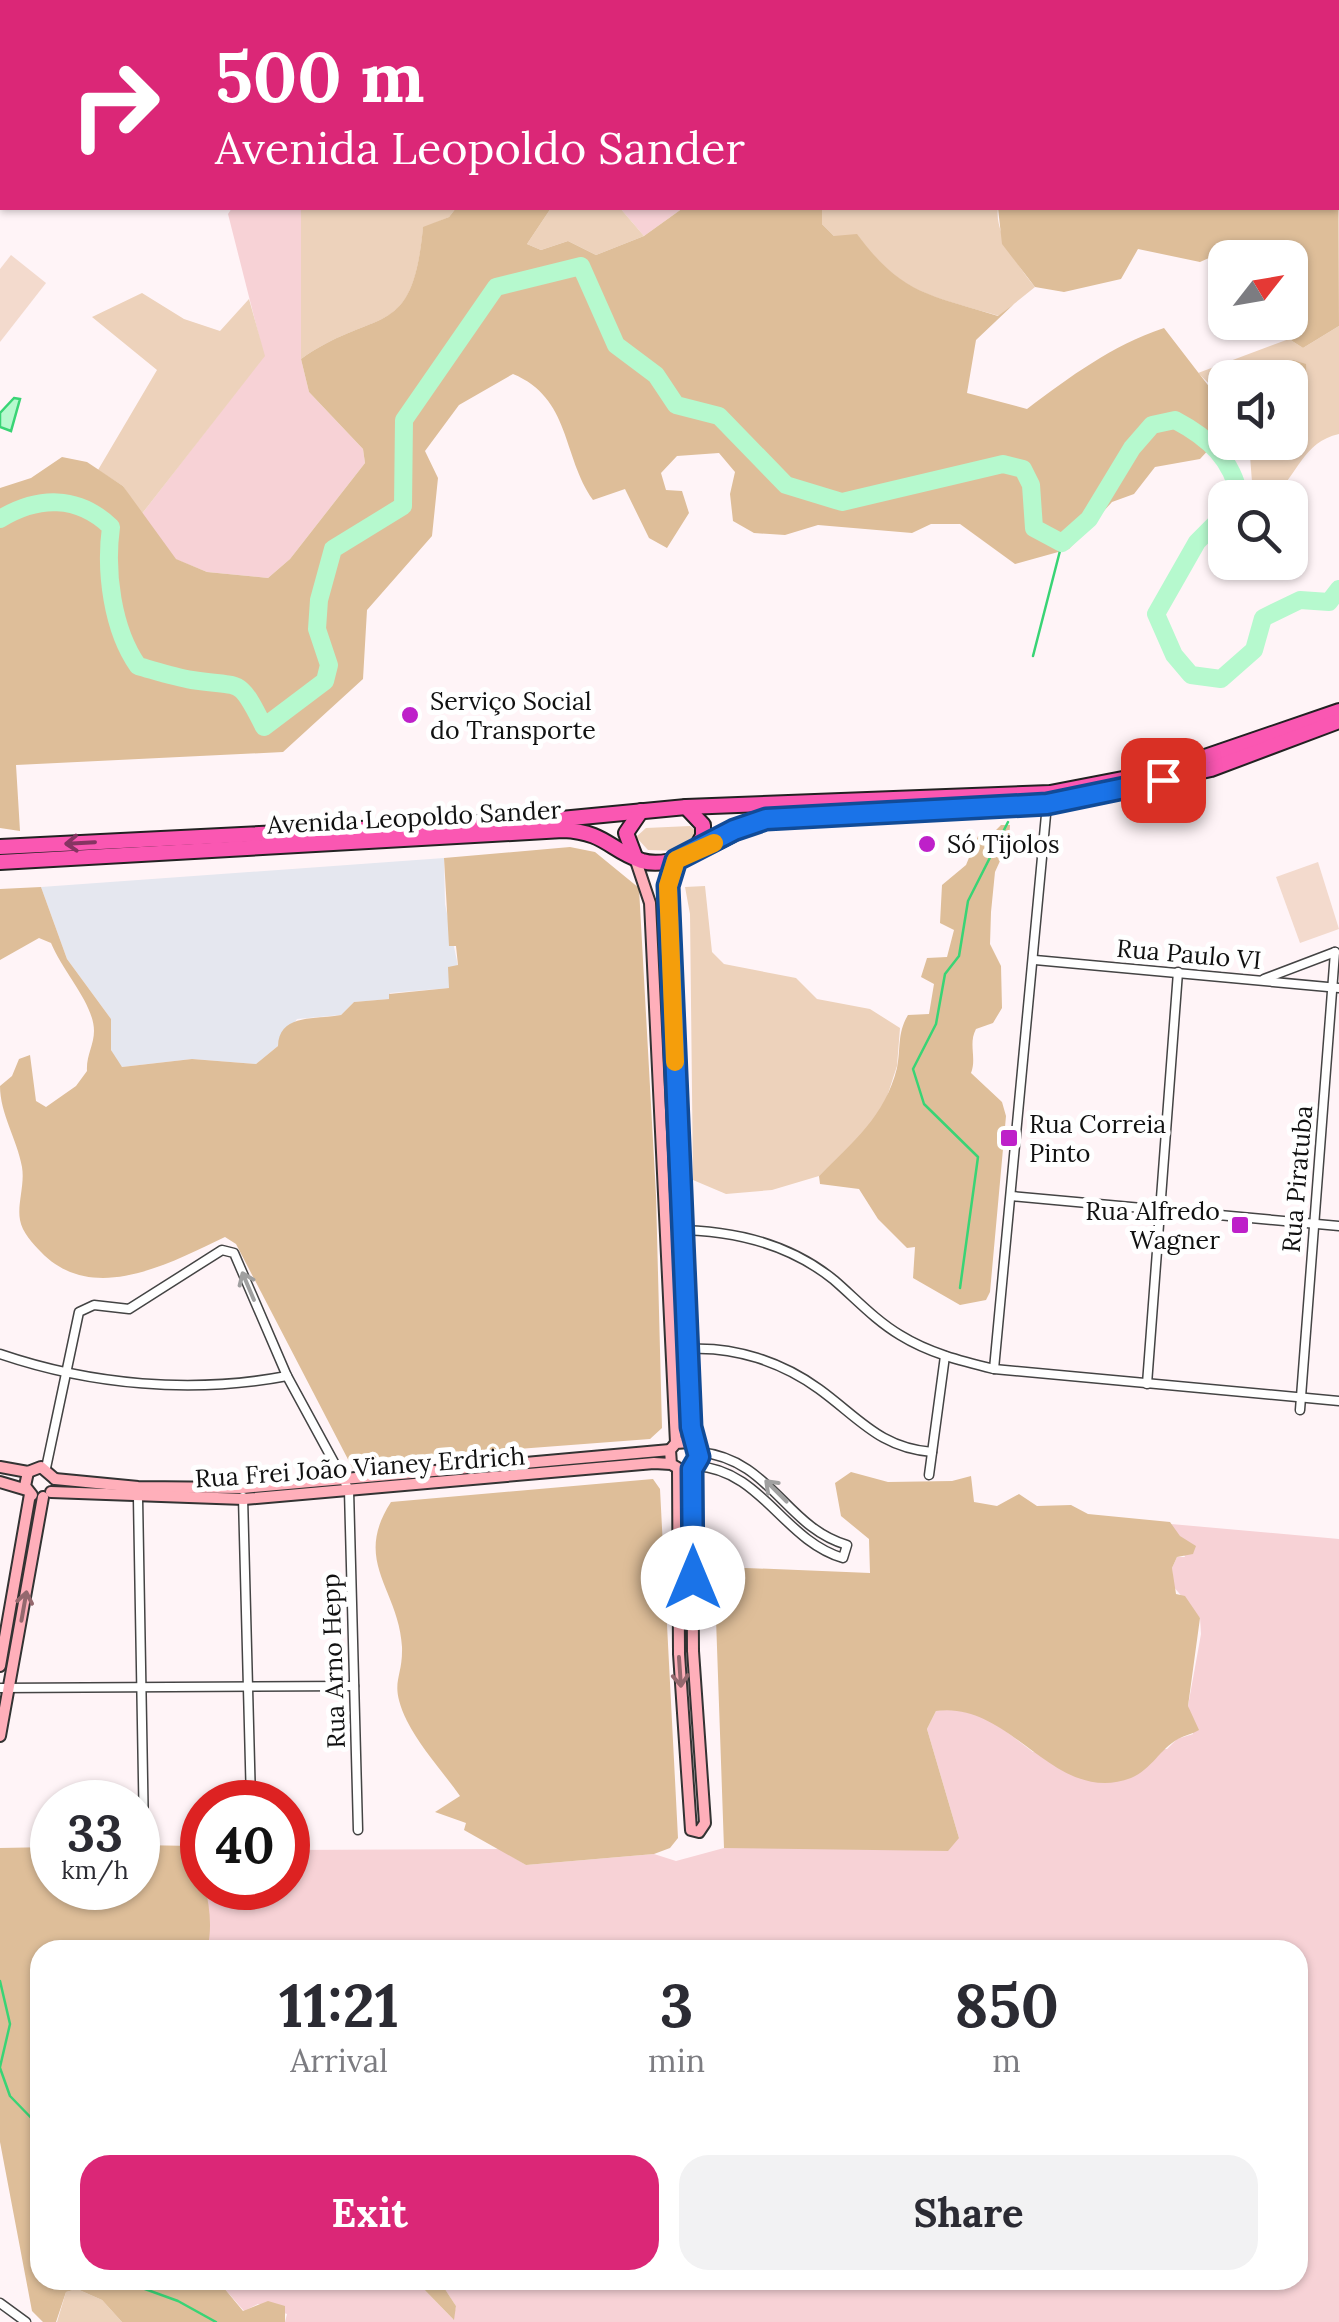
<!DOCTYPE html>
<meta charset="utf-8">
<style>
:root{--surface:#fff;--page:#f2f2f3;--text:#2b2b33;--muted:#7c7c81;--accent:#db2777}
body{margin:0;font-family:Lora,serif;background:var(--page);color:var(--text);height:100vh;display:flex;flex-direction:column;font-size:38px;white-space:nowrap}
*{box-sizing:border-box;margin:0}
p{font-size:32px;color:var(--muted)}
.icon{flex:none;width:55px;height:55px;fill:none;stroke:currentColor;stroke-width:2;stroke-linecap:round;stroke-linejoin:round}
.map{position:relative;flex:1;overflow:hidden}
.panel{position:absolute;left:30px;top:1940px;width:1278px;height:350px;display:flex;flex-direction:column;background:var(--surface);border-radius:30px;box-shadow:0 2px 8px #0004}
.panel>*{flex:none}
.banner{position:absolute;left:0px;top:0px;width:1340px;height:210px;box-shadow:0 2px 8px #0004;background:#db2777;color:#fff;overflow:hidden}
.needle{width:65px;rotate:59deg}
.buttons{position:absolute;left:1208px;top:240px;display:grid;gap:20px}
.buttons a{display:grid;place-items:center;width:100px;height:100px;border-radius:20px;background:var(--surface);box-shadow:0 2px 8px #0004;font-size:50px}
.speed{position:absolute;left:30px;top:1780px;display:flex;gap:20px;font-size:50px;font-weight:700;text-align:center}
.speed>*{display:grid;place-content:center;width:130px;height:130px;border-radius:50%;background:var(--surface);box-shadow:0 2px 8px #0004;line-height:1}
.speed small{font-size:25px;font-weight:400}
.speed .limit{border:15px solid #d22;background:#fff;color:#111}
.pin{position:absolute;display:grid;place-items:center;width:85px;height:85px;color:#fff;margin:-42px;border-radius:20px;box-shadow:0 5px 15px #0006}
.me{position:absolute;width:110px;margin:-55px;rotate:0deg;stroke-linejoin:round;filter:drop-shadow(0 0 8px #0008)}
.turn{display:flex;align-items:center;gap:35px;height:210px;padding:0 50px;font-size:45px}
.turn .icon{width:130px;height:130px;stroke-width:2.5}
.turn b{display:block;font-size:70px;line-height:85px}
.eta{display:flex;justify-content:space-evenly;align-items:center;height:170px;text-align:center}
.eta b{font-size:60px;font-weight:700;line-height:70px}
.primary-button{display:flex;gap:20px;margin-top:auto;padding:20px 50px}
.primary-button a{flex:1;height:115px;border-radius:30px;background:var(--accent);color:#fff;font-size:40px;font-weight:700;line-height:115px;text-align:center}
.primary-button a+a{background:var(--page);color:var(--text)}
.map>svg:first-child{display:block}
</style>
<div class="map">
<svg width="1339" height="2322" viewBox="0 0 1339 2322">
<rect width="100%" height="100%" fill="#fff4f7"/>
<!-- industrial -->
<polygon fill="#e5e7ef" points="444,858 445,904 458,966 450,988 390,993 390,999 354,1002 341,1015 297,1019 278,1046 256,1064 192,1059 122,1067 117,1063 111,1050 111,1019 67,959 41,887"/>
<!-- farmland -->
<g fill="#f7d2d6">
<polygon points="312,0 1016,0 311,2"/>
<polygon points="232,208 301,208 301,359 309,392 363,449 365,463 290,559 268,578 207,572 175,559 141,515 264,356 228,214"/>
<polygon points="620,208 683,208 644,236"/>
<polygon points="1171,1524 1339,1539 1339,2322 285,2322 287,2314 258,2304 244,2311 224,2288 239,2280 415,2280 453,2319 456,2306 439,2280 1298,2280 1298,1950 207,1950 205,1888 288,1888 288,1850 500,1849 526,1865 654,1854 676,1861 724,1848 821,1848 959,1838 927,1729 936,1711 954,1708 987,1717 1033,1752 1167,1749 1177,1739 1193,1734 1188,1706 1201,1634 1200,1618 1173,1586 1172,1568 1177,1557 1185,1557"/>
</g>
<!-- green -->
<g fill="#edd2bb">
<polygon points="1170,0 1339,0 1339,103 1338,2"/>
<path d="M301 208H456L449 217 423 228C412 343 378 305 301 359Z"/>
<polygon points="551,208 620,208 644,236 596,255 568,241 541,250 527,244"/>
<path d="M822 208H998C994 232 1019 268 1035 287L999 316C931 296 901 294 857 235L835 237 822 224Z"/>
<polygon points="142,293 184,319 220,331 249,299 265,356 141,515 123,486 98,470 157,370 92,317"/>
<path d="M1339 326V434C1302 442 1298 476 1272 497H1248L1252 482 1249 443 1290 442V378H1225V399L1198 373 1289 339 1303 348Z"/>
<polygon points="690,826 696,831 692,843 678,851 648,850 636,837 646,828"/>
<polygon points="705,886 712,952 724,964 796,978 817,999 870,1009 900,1028 897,1066 884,1106 874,1123 819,1176 772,1190 726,1194 693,1180 690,914 685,887"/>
<polygon points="77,2289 102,2300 122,2322 57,2322 66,2292"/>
</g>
<!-- forest -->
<g fill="#debe99">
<polygon points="1338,101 1339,326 1303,348 1289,339 1284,323 1290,322 1290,258 1263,257 1257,247 1240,244 1200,262 1138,249 1121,279 1064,292 1035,287 1002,244 998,208 1338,208"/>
<path d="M456 208H551L527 244 541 250 568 241 596 255 644 236 683 208H822V224L834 236 857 234C902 295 931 295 998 316L1014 304 976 340 967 393 1027 409C1071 376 1111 346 1164 328L1214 393 1225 399V432L1200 459 1155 467 1134 494 1112 502 1069 549 1015 564 960 524H931L912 533 818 525 785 535 754 533 733 521 730 494 735 472 719 453 677 456 661 473 666 490 682 491 689 513 667 548 649 538 625 489 593 500C562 456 571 398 513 374L459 405 425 451 438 478 432 536 367 610 363 679 283 752 16 765 20 831 0 828V488L31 478 62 457 87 462 123 486 176 559 207 572 268 578 290 559 365 463 363 449 309 392 301 359C378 305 412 343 423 227L449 217Z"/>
<polygon points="1293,360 1306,364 1308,412 1296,441 1290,441 1290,378 1262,377 1263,372"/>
<path d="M1001 825H1010L1009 841 995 872 991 912 990 944 1001 966 1002 1008 993 1023 976 1029C968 1044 977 1058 971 1073L1002 1102 1006 1116 990 1292 986 1300 960 1305 913 1278 915 1247 907 1248 878 1219 859 1189 820 1184 819 1176C853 1142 885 1116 897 1068 901 1048 897 1033 908 1015L929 1014 934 984 921 977 927 958 947 957 954 930 940 923 942 885 966 865 978 836H990Z"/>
<path d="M570 847 595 852 639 888 656 1195 662 1428 650 1439 454 1454 353 1469 236 1244 225 1237C170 1263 93 1306 41 1252 33 1244 22 1232 20 1220 17 1204 25 1185 22 1167 17 1139 0 1114 0 1086L12 1076 19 1059 30 1055 36 1101 46 1107 76 1086 87 1071C86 1056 94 1045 94 1031 94 1004 63 972 51 943L39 938 0 960V889L41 887 67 959 111 1019V1050L122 1067 192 1059 256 1064 278 1046C279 1013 316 1020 341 1015L354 1002 389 999V994L449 988 448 967 458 965 456 946H449L444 858Z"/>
<path d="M851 1472 888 1482 952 1481 971 1476 974 1502 997 1506 1019 1494 1037 1506 1071 1505 1088 1514 1170 1522 1180 1536 1196 1546 1193 1554 1177 1557 1172 1568 1176 1594 1185 1596 1200 1618 1188 1706 1199 1730C1193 1734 1185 1735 1178 1739 1160 1749 1152 1769 1131 1778 1054 1807 1012 1700 936 1711L927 1729 959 1838 948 1851 724 1848 715 1590 722 1567 870 1573 869 1539 841 1516 835 1483Z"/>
<path d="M653 1479 660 1489 678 1838 670 1848 654 1854 526 1865 464 1830 466 1823 435 1812 460 1796C443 1772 420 1747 407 1721 388 1681 403 1681 402 1647 399 1589 352 1562 391 1502Z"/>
<path d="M138 1845 194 1846C203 1879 216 1915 207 1950H40V2280H224V2288L243 2311 268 2301 285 2306V2322H122L102 2300 77 2289 66 2292 56 2322H43L32 2311 0 2142V1848L52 1847V1888H138Z"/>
<polygon points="415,2280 439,2280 456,2306 454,2320"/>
</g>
<!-- pitch -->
<g fill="#f3dacd">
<polygon points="11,255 46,283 0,342 0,269"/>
<polygon points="1318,862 1339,929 1300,943 1276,877"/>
</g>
<!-- water -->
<polygon fill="#b6f9ce" stroke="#39d475" stroke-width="2.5" points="14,398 20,399 11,431 0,427 0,413"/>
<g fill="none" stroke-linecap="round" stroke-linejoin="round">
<!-- stream -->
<g stroke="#39d475" stroke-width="2.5">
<polyline points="1033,656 1062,543"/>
<polyline points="960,1288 978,1157 924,1104 913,1069 936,1024 945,974 959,956 968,901 1008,822"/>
<polyline points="0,1981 10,2024 0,2067"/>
<polyline points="0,2068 10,2096 40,2127"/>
<polyline points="120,2280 178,2301 216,2322"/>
</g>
<!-- river -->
<g stroke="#b6f9ce" stroke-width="18">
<polyline points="1225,514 1197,542 1156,614 1174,655 1191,675 1221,679 1254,650 1263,618 1300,600 1329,602 1339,589"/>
<path d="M0 519C38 496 78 495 111 527 105 571 112 629 138 666 156 671 174 677 192 680 242 688 238 675 264 727L325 681 329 665 317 629 319 600 333 549 403 506 404 420 496 287 581 266 616 345 656 375 676 405 719 416 786 485 842 502 1003 464 1023 469 1031 485 1034 528 1062 543 1089 519 1132 448 1152 425 1175 420C1209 438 1232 459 1240 498"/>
</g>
<defs>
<g id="street">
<polyline points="1035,960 1339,988"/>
<polyline points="1264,979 1335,952"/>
<polyline points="1011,1196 1339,1226"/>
<path d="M667 1230C728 1229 786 1241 834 1280 856 1299 875 1320 900 1335 929 1353 961 1361 994 1369L1339 1401"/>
<path d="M688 1349C734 1346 782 1362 819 1389 859 1418 880 1448 932 1452"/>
<path d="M0 1354C91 1385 192 1394 287 1376"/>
<polyline points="994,1369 1047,804"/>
<polyline points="1147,1384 1178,972"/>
<polyline points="1300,1410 1335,952"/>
<path d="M696 1466C762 1470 783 1540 843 1558L847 1545C785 1527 771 1459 699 1452"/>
<polyline points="46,1468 79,1312 94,1305 129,1309 222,1250 234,1253 287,1376 349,1490 358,1830"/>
<polyline points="929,1475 945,1356"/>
<polyline points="243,1497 251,1802"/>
<polyline points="138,1498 144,1835"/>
<polyline points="0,1688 354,1686"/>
<polyline points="0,2303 26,2322"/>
</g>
<g id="secondary">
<polyline points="161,2 162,0"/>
<polyline points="0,172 2,170"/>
<polyline points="635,858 650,903 676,1443"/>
<polyline points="676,860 668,886 694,1444"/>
<polyline points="0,1467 28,1472 41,1467 55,1479"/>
<polyline points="678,1470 679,1654 691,1830 699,1832 705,1823 693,1651 692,1469"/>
<polyline points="28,1472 25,1486 32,1495"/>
<polyline points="55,1479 138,1487 243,1488 670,1450"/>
<polyline points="0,1482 27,1490"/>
<polyline points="51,1492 244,1499 654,1463 671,1464 683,1471 698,1462 697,1448 690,1442 676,1443 670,1450 671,1464"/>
<polyline points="0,1666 30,1494"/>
<polyline points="0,1736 43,1497"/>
</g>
<g id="highway">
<polyline points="686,807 703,825 703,836 694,852"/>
<polyline points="0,847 561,819 686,807 1050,793 1164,771 1339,711"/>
<polyline points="635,857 626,833 641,811"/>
<path d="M0 862 563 830C606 832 609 850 642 861 679 872 730 831 766 819L1057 803 1211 769 1339 721"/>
</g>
</defs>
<!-- street casing -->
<use href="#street" stroke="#444" stroke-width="11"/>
<!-- secondary casing -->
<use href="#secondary" stroke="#333" stroke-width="14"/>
<!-- highway casing -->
<use href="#highway" stroke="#222" stroke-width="18"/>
<!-- street -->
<use href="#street" stroke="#fff" stroke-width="8"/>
<!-- secondary -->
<use href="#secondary" stroke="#ffafba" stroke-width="10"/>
<!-- highway -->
<use href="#highway" stroke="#fa57b2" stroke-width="14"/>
</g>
<!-- one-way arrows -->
<defs><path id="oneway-shaft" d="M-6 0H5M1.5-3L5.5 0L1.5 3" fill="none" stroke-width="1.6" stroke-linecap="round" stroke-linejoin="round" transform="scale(2.5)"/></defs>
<use stroke="#863462" href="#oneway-shaft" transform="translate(80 843) rotate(177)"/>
<g stroke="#a0a0a0">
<use href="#oneway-shaft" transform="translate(248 1286) rotate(-113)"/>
<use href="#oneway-shaft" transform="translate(776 1491) rotate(-135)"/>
</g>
<g stroke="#94686e">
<use href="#oneway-shaft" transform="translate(24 1606) rotate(-80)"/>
<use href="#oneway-shaft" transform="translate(680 1672) rotate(86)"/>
</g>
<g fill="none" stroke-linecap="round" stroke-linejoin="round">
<defs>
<polyline id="route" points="693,1578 692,1469 699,1457 691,1427 668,886 676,860 734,830 766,819 1047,804 1163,780"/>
</defs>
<!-- route casing -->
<use href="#route" stroke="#114b97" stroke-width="25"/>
<!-- route -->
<use href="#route" stroke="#1a73e8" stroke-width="18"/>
<!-- slow -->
<polyline stroke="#f59e0b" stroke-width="18" points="675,1062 668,886 676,860 714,843"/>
</g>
<!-- markers -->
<g fill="#be20c9" stroke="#fff" stroke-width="4">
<circle cx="410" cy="715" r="10"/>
<circle cx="927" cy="844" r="10"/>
<rect x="999" y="1128" width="20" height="20" rx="5"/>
<rect x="1230" y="1215" width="20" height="20" rx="5"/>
</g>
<g text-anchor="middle" stroke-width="10" stroke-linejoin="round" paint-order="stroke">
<!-- poi labels -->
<g font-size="25" fill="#111" stroke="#fff" text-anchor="start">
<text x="430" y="710">Serviço Social<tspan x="430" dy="29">do Transporte</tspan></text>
<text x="947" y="853">Só Tijolos</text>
<text x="1029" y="1133">Rua Correia<tspan x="1029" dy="29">Pinto</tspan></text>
<text x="1220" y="1220" text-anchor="end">Rua Alfredo<tspan x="1220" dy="29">Wagner</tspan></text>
</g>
<!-- street labels -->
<g font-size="25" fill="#111" stroke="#fff">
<text transform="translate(414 817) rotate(-3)" y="9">Avenida Leopoldo Sander</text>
<text transform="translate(1189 954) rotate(5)" y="9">Rua Paulo VI</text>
<text transform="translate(1297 1179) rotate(-85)" y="9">Rua Piratuba</text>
<text transform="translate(360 1467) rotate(-4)" y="9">Rua Frei João Vianey Erdrich</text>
<text transform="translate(333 1661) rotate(-92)" y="9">Rua Arno Hepp</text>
</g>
</g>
</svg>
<div class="buttons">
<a><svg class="needle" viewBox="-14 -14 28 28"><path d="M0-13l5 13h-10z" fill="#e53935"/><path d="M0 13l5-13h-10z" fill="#7c7c81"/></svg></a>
<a><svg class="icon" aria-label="sound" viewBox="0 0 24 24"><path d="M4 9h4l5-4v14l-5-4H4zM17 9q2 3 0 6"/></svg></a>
<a><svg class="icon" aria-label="search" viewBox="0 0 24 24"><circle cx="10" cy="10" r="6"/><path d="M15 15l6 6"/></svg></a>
</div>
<div class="speed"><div>33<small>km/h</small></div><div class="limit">40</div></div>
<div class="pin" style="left:1163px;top:780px;background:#d93025"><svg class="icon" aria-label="arrive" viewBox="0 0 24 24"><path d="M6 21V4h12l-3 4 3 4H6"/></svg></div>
<svg class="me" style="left:693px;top:1578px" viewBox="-20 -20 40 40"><circle r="19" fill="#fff"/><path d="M0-13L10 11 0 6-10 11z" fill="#1a73e8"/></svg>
<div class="banner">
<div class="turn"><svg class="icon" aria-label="right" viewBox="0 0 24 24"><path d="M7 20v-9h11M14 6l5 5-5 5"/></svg><div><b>500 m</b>Avenida Leopoldo Sander</div></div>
</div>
<section class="panel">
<div class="eta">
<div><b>11:21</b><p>Arrival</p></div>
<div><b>3</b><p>min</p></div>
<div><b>850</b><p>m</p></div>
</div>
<div class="primary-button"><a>Exit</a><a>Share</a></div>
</section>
</div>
